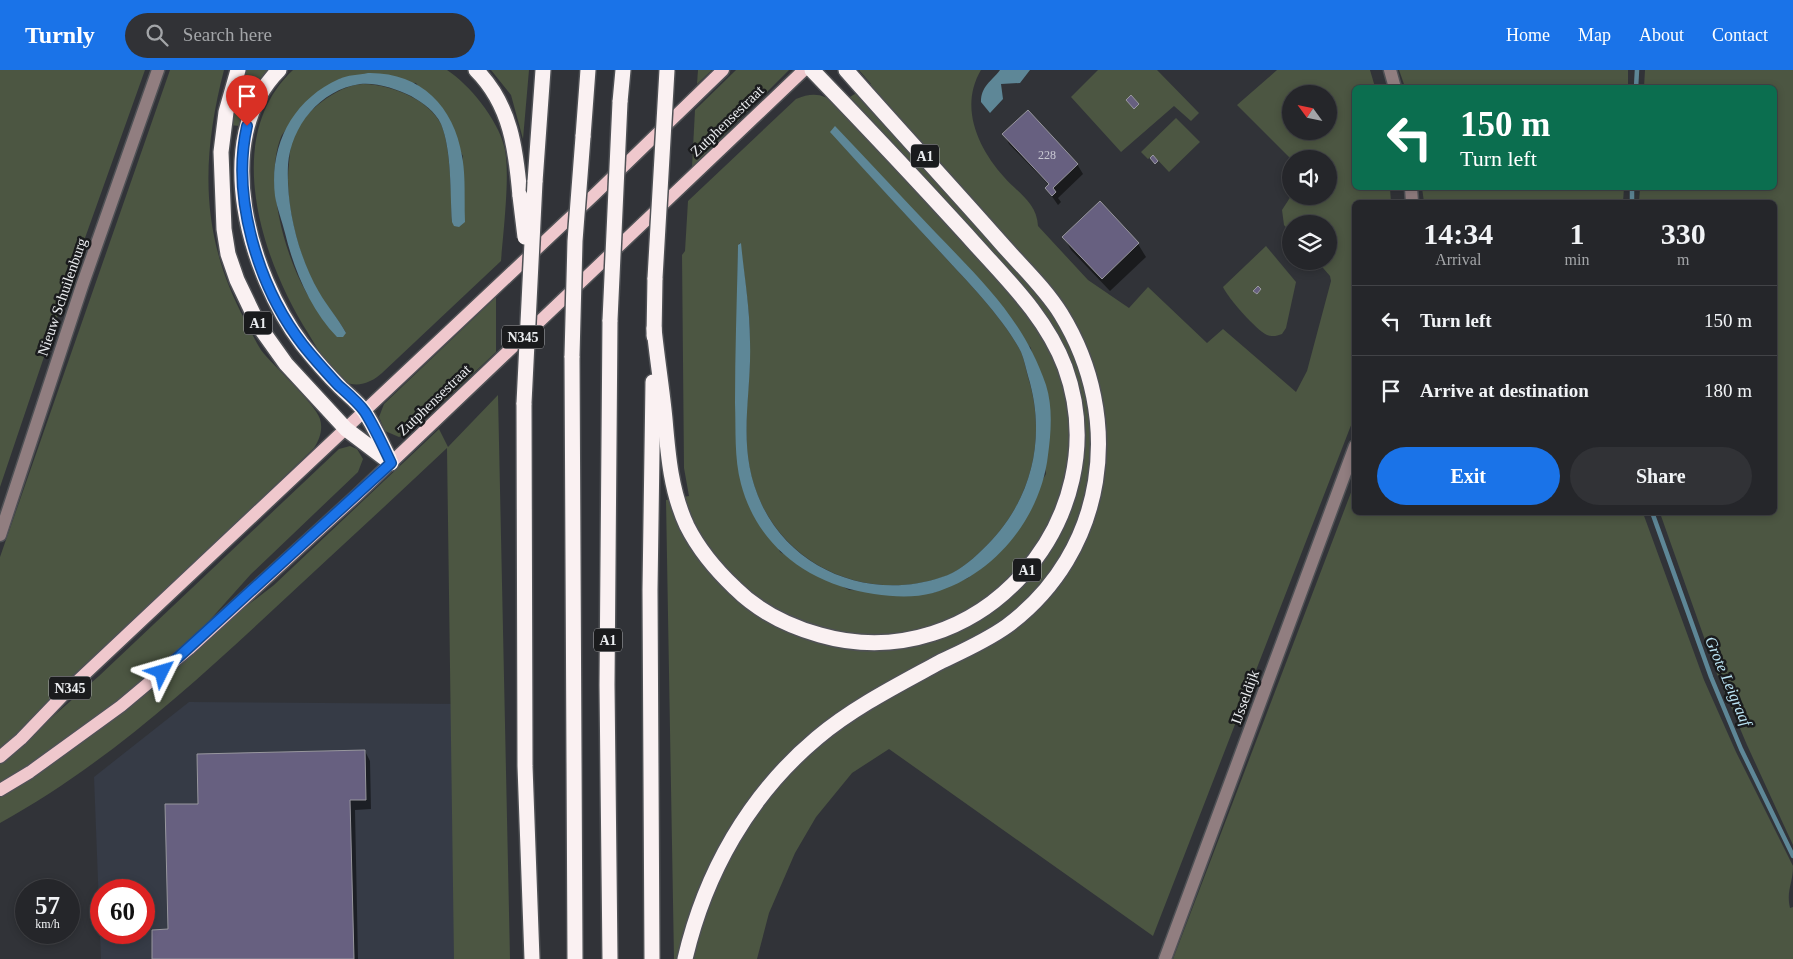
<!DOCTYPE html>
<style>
:root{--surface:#25262a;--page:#313236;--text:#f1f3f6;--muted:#a3a5a8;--line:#424347;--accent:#1a73e8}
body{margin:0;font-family:Georgia,serif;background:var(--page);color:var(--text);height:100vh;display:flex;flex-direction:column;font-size:19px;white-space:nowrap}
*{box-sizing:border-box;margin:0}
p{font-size:16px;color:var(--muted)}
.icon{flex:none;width:28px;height:28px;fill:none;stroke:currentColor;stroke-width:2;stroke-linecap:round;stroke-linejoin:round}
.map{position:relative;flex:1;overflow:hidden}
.side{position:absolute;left:1352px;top:130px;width:425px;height:315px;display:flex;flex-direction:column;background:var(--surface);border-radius:8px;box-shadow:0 2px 8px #0003,0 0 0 1px var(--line)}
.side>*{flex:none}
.top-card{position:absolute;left:1352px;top:15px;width:425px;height:105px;border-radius:8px;box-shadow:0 2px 8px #0003,0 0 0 1px var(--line);background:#0b6e4f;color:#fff;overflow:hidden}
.needle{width:32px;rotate:303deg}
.fabs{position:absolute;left:1282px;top:15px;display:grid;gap:10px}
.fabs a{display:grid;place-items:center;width:55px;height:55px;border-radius:50%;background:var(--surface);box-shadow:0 2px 8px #0003,0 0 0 1px var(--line);font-size:25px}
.speed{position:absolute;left:15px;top:809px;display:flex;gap:10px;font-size:25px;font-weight:700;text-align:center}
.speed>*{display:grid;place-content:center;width:65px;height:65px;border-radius:50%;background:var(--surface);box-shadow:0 2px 8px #0003,0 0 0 1px var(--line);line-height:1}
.speed small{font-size:12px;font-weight:400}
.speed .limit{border:8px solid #d22;background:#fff;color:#111}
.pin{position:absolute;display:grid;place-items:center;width:42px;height:42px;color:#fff;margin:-51px -21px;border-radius:50% 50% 50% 0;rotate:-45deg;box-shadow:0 0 5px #0007}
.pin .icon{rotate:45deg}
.me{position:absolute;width:55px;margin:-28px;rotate:50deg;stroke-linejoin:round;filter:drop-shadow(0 0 4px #0008)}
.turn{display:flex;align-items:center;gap:18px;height:105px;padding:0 25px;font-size:22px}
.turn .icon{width:65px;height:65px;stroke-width:2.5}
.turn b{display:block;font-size:35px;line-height:42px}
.eta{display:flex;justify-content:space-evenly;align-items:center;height:85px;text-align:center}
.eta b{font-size:30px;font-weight:700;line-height:35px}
.action{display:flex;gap:10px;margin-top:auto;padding:10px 25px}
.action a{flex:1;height:58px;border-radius:30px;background:var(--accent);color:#fff;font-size:20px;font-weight:700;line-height:58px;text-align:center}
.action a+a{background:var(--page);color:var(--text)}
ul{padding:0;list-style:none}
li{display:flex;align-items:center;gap:15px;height:70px;padding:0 25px;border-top:1px solid var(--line)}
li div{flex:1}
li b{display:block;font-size:19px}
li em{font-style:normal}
header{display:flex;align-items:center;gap:30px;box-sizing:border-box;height:70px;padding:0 25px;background:var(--accent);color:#fff}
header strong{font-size:24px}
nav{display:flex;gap:28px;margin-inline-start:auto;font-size:18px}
.search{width:350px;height:45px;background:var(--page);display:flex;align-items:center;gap:12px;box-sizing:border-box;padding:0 18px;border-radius:28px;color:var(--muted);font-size:19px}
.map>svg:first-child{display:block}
</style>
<header>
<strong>Turnly</strong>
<div class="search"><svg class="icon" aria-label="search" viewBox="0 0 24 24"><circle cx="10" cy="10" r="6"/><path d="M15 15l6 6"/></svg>Search here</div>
<nav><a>Home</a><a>Map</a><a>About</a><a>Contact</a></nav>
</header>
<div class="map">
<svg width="1793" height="889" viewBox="0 0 1793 889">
<rect width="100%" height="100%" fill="#313338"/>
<!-- built -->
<path fill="#363b46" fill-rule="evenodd" d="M189 632 466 634 471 889H101L94 707ZM101 820H144V862H101Z"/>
<!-- green -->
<g fill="#4c5642" fill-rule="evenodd">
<polygon points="0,0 145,0 70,210 0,417"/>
<path d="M170 0H224C201 89 200 167 245 250 250 259 255 271 261 280 274 297 314 332 320 349 323 359 320 369 314 378L0 680V487Z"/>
<polygon points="245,0 268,0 246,33 240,56 229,55"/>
<path d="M293 0H447C469 14 498 50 504 76 511 100 503 164 501 191L382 303C372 312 357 319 344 311 328 300 318 279 308 263 263 192 220 68 293 0ZM341 8 416 13 463 86 452 152C451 125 451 77 441 54 434 41 422 32 410 26 396 19 379 14 363 14 337 15 302 43 293 67 290 75 290 85 289 93 284 133 299 188 318 222 326 236 338 248 346 263 334 252 313 235 306 222 284 183 264 110 281 67 284 58 331 18 341 8Z"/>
<polygon points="491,0 529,0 523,69 511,25"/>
<polygon points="698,0 712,0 697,14"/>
<polygon points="736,0 789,0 692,97 695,40"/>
<path d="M859 0H981C959 37 978 78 1004 107 1018 123 1037 133 1038 156L1088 210 1129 238 1148 217 1207 273 1223 259 1296 322 1307 301 1331 211 1330 206 1317 191H1329V154H1291V163L1284 155 1282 140 1291 126H1329V89H1291L1237 35 1277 0H1370L1375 17 1355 18V118H1390L1391 132H1355V345L1153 866 889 679 852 703 816 747 795 783 769 843 757 889H674L666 430 689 426 684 398 682 185 685 181 688 131 796 29C812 22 824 23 837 35L871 14ZM1291 24H1329V61H1291ZM830 62 1031 278 1046 404 999 483 968 508 933 523 849 520 780 482 736 377 738 176 740 173C744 206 750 239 750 271 751 329 735 379 762 435 795 502 873 531 943 507 956 503 971 491 981 481 1030 436 1048 371 1028 307 1026 299 1024 289 1021 282 1005 250 967 211 943 185 905 144 868 103 830 62Z"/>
<polygon points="1098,0 1157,0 1199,43 1191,51 1174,36 1121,82 1071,27"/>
<polygon points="1399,0 1628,0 1628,17 1405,17"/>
<polygon points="1645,0 1793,0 1793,775 1747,675 1717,604 1660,443 1775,442 1775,132 1639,132 1640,118 1775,118 1775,18 1644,17"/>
<polygon points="1176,48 1200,72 1169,102 1153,85 1148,89 1141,82"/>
<polygon points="1422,118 1624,118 1623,132 1424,132"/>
<path d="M1266 176 1296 212 1286 258 1282 264C1277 266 1272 267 1267 265 1256 260 1228 228 1223 217Z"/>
<polygon points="496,227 496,282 411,362 399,367 385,361 379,347 384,334"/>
<path d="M498 325 510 889H454L447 378C390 432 332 485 275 538 189 618 103 696 0 753V726L274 515 439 359 448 377Z"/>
<polygon points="350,376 357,379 363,389 358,402 251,504 200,561 134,619 54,679 0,714 0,693 99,606 339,379"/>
<path d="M1355 412V442L1643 443 1704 610 1736 682 1793 796C1793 814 1786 820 1790 838L1793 837V889H1173Z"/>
</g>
<!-- water -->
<g fill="#5e8797">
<path d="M1000 0H1030L1020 13 1001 14 1003 29 990 43 981 32C981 16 991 12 1000 0Z"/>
<path d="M368 3C420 2 454 36 462 86 466 107 464 131 465 152L459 157 454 156 452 152C450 123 452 81 441 54 435 41 423 33 411 26 397 19 376 12 360 14 320 20 291 56 288 95 286 136 298 186 319 222 327 236 338 248 346 263L343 267H337C310 239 294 200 285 163 282 151 277 138 275 126 269 76 292 30 339 9 347 5 359 5 368 3Z"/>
<path d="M835 56C869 92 902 127 936 163 982 211 1024 250 1046 315 1053 337 1051 363 1048 385 1041 447 995 505 933 523 914 528 894 527 874 524 811 515 758 478 741 414 734 388 736 359 735 333 735 280 737 228 738 175L741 173C744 205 750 238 750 271 752 329 735 378 762 435 794 502 873 531 942 507 956 503 971 491 981 481 1030 436 1048 371 1028 306 1026 299 1024 289 1021 282 1005 250 967 211 943 185 905 144 867 103 830 62Z"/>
</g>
<!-- shadow -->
<g fill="#0007">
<polygon points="1004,64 1077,94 1083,104 1058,128 1061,132 1058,135 1046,118 1049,115 1009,74"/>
<polygon points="1100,133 1138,174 1146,187 1110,221 1071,180 1064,167"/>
<polygon points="365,681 370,691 371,739 355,740 358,889 154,889 169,861 199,735"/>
</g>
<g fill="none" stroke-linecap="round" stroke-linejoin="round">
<!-- stream -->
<g stroke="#5e8797" stroke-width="4.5">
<polyline points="1636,18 1637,0"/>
<polyline points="1632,132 1632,118"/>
<polyline points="1652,442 1711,607 1741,679 1793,786"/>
</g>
</g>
<!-- building -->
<g fill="#676080" stroke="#98979e">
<polygon points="1131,25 1139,34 1134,39 1126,30"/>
<polygon points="1028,40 1078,94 1053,118 1056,122 1052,126 1045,118 1049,114 1002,64"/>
<polygon points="1153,85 1158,91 1155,94 1150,88"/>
<polygon points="1100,131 1139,173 1102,209 1062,167"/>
<polygon points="1258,216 1261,219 1257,224 1253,221"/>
<polygon points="365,680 366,730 350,730 354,889 152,889 152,860 168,859 165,734 198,734 197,684"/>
</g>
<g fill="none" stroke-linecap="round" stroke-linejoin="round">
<defs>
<g id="minor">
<polyline points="1390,0 1395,18"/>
<polyline points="1411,118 1412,132"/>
<polyline points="0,465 82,216 158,0"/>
<polyline points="1165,889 1355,376"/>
</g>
<g id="major">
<polyline points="0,687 21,669 69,619 594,125 723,0"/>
<polyline points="0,720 30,702 121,636 189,579 356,426 804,0"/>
</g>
<g id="highway">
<polyline points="238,0 226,42 221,82 224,159 228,184 237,210 259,256 286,294 346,359 391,393"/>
<path d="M279 0C209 70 250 205 302 274 314 289 327 304 340 317 348 325 358 332 364 341 374 355 381 373 389 388"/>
<path d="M476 0C511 35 516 80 520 126"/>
<polyline points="620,32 623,0"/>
<polyline points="583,67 588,0"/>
<polyline points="535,112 543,0"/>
<polyline points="610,250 607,615 610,889"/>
<path d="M654 258C657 288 662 318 665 349 668 385 671 422 687 456 699 480 716 500 735 518 759 542 788 556 820 565 978 610 1120 449 1065 297 1045 244 1003 206 967 165 916 109 864 54 812 0"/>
<polyline points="654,266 655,208"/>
<polyline points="572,286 575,889"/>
<polyline points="524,333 525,696 532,889"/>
<polyline points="652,889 650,520 653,312"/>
<path d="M685 889C705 803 749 725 817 668 854 637 898 615 940 592 963 581 986 571 1007 556 1107 482 1125 348 1061 244 1045 218 1021 196 1001 173 950 115 897 58 846 0"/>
</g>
</defs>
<!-- minor casing -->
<use href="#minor" stroke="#4f5155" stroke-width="15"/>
<!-- major casing -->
<use href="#major" stroke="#4f5155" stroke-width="15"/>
<!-- highway casing -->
<use href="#highway" stroke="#4f5155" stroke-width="18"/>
<!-- minor -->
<use href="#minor" stroke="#917e80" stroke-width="12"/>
<!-- major -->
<use href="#major" stroke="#efc8cd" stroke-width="12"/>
<!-- highway -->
<use href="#highway" stroke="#faf1f2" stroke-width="15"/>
<defs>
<g id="highway-bridge">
<polyline points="520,126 525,167"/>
<polyline points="655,208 667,0"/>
<polyline points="610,250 620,32"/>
<polyline points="572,286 575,171 583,67"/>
<polyline points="524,333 535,112"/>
</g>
</defs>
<!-- highway-bridge casing -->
<use href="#highway-bridge" stroke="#4f5155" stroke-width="18" stroke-linecap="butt"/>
<!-- highway-bridge -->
<use href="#highway-bridge" stroke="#faf1f2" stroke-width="15"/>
</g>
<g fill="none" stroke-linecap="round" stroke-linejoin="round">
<defs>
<path id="route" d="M162 602 391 393C383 376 375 358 365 342 358 332 347 323 338 315 326 302 314 289 303 275 258 217 231 127 247 56"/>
</defs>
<!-- route casing -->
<use href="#route" stroke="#114b97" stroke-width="12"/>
<!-- route -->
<use href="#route" stroke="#1a73e8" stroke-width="9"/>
</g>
<g text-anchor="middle" stroke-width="5" stroke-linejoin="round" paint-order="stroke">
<!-- number labels -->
<g font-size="12" fill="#c9c9d3">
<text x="1047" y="89">228</text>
</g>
<!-- shield labels -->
<g fill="#1a1b1d" stroke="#acadb0" stroke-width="1">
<rect x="911" y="74.5" width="28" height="23" rx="4"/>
<rect x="244" y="241.5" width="28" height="23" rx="4"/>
<rect x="502" y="255.5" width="42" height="23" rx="4"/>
<rect x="1013" y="488.5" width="28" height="23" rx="4"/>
<rect x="594" y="558.5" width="28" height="23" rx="4"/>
<rect x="49" y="606.5" width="42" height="23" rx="4"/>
</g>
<g font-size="14" font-weight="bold" fill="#eaecef">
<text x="925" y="91">A1</text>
<text x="258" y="258">A1</text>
<text x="523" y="272">N345</text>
<text x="1027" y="505">A1</text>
<text x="608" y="575">A1</text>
<text x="70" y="623">N345</text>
</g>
<!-- street labels -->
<g font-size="15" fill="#eaecef" stroke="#1a1b1d">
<text transform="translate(727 51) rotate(-44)" y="5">Zutphensestraat</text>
<text transform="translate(62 227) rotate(-71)" y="5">Nieuw Schuilenburg</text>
<text transform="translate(434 330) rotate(-44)" y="5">Zutphensestraat</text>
<text transform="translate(1245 627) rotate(-70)" y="5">IJsseldijk</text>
</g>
<!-- water labels -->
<g font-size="16" font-style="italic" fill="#bde7f8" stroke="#1a1b1d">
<text transform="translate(1729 611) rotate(67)" y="6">Grote Leigraaf</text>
</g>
</g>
</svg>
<div class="fabs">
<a><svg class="needle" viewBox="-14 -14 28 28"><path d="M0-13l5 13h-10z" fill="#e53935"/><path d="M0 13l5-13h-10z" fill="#a3a5a8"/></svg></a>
<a><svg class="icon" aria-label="sound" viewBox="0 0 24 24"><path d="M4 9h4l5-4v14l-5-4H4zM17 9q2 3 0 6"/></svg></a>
<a><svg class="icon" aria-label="layers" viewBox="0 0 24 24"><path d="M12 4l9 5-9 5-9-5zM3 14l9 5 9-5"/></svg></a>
</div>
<div class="speed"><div>57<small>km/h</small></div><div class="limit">60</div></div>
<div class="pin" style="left:247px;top:56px;background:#d93025"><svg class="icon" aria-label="arrive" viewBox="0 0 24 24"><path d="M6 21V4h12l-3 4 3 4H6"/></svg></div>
<svg class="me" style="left:162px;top:602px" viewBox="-20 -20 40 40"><path d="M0-17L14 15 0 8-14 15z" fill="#1a73e8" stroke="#fff" stroke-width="4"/></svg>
<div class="top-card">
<div class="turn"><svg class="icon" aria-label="left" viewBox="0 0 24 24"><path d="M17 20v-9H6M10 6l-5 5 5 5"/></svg><div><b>150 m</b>Turn left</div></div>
</div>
<section class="side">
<div class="eta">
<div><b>14:34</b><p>Arrival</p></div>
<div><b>1</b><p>min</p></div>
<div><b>330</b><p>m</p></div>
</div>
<ul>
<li><svg class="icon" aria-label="left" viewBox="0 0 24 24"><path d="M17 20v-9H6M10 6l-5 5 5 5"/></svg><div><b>Turn left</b></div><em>150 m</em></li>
<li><svg class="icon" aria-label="arrive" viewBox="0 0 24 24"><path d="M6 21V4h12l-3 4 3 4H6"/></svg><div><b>Arrive at destination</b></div><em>180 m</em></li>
</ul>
<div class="action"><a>Exit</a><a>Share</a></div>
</section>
</div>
